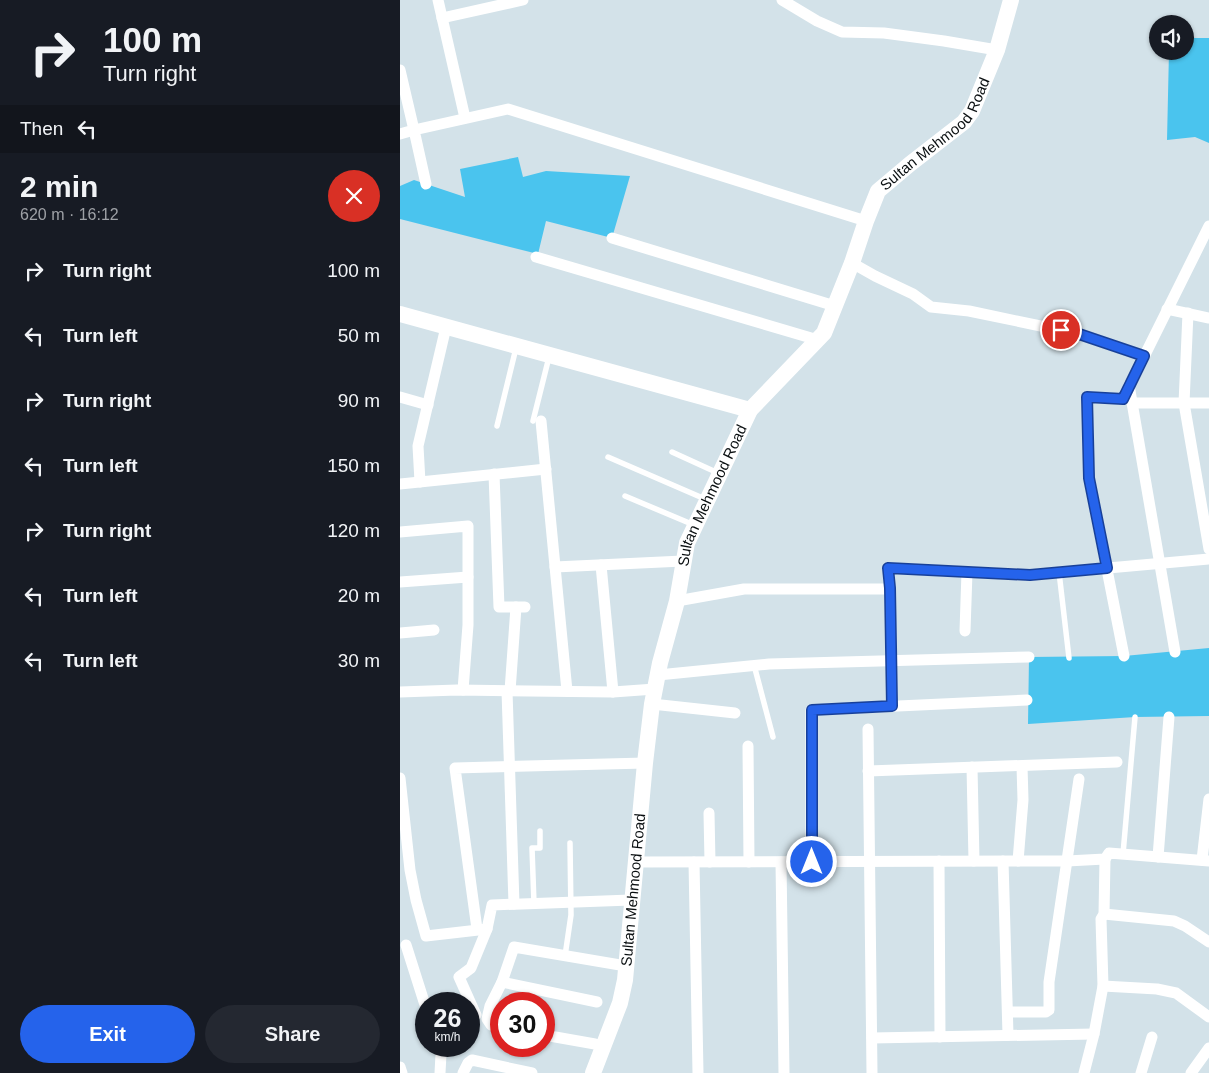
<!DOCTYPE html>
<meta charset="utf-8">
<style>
:root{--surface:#171b24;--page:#242831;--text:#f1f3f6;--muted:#9ea1a6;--accent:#2563eb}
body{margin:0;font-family:Helvetica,sans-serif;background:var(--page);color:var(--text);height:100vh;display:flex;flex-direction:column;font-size:19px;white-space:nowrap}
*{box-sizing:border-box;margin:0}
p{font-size:16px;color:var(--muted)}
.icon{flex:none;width:28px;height:28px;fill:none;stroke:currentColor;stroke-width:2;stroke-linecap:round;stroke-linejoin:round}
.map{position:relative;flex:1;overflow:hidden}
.details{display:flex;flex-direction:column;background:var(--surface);width:400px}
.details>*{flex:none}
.hud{background:#171b24;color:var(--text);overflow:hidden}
.buttons{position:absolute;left:749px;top:15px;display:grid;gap:10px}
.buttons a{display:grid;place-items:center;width:45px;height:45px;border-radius:50%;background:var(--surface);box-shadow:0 1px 4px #0004;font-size:25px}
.speed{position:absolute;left:15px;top:992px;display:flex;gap:10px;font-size:25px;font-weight:700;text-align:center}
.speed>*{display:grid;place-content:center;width:65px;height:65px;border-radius:50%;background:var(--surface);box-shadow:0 1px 4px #0004;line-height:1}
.speed small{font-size:12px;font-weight:400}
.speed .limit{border:8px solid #d22;background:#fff;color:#111}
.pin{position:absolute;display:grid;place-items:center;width:42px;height:42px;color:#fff;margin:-21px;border:2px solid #fff;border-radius:50%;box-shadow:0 1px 5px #0007}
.me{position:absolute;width:55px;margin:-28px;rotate:0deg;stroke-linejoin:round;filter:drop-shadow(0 0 4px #0008)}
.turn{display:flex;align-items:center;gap:18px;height:105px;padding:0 20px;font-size:22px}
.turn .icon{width:65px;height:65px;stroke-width:2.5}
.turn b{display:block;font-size:35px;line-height:42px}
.then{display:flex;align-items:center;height:48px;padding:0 20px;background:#0003;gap:10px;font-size:19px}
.round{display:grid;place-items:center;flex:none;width:52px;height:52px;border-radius:26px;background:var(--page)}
.overview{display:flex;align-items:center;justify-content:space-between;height:85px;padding:0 20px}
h1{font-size:30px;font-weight:700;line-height:38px}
.button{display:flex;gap:10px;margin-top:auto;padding:10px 20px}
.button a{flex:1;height:58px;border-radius:30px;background:var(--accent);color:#fff;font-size:20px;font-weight:700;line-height:58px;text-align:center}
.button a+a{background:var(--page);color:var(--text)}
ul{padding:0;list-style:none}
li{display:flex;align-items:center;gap:15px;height:65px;padding:0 20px}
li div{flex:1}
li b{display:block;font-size:19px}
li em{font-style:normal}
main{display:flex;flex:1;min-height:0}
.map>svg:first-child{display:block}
</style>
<main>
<section class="details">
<div class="hud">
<div class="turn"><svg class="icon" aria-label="right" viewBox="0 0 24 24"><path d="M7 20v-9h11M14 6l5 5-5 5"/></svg><div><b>100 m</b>Turn right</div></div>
<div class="then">Then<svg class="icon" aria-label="left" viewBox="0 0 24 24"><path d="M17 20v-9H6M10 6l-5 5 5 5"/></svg></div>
</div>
<div class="overview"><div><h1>2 min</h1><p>620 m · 16:12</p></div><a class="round" style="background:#d93025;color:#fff"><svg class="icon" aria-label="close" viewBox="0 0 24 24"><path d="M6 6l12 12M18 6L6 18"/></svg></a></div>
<ul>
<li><svg class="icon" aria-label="right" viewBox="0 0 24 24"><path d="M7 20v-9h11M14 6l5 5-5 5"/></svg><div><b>Turn right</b></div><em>100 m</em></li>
<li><svg class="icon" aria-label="left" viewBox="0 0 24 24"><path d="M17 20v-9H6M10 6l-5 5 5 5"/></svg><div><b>Turn left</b></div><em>50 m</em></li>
<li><svg class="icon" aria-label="right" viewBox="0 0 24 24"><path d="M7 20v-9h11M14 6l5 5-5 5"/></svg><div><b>Turn right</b></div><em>90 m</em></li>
<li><svg class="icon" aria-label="left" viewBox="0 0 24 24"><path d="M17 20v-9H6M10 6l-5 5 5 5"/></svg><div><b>Turn left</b></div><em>150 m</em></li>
<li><svg class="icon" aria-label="right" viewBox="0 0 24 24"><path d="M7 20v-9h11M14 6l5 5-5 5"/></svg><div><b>Turn right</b></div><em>120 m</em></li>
<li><svg class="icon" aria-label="left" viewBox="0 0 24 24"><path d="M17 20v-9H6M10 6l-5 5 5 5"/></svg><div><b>Turn left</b></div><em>20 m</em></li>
<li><svg class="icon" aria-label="left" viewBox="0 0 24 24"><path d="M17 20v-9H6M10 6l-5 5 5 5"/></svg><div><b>Turn left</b></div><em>30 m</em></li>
</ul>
<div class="button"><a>Exit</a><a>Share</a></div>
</section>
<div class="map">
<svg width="809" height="1073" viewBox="0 0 809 1073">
<rect width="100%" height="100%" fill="#d3e2e9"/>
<!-- green -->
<g fill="#4ac4ee">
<polygon points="785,38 809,38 809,143 795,137 767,140 769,51 785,51"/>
<polygon points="118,157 123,177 146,171 230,176 212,238 146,221 138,254 0,219 0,186 14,180 65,197 60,169"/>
<polygon points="809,648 809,716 735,717 628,724 629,657 724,656"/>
</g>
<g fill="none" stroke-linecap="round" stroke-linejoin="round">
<!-- lane -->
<g stroke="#fff" stroke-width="5.5">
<polyline points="133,421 149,357"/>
<polyline points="97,426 116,348"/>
<polyline points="272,452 318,473"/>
<polyline points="208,457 305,499"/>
<polyline points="225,496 294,525"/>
<polyline points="659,572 669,658"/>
<polyline points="354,665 373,737"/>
<polyline points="723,854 735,717"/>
<polyline points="134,904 132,848 140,848 140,831"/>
<polyline points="165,956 171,915 170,843"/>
</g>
<!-- street -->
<g stroke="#fff" stroke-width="11">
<polyline points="38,0 65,118"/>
<polyline points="382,0 417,21 442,32 484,33 544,41 597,50"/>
<polyline points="42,18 123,0"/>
<polyline points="0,70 14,130 0,134"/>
<polyline points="26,184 14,130 108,109 466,221"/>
<polyline points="212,238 435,306"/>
<polyline points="136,257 418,340"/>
<polyline points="452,263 475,276 513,294 531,307 569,311 679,334 744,356"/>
<polyline points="767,309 809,318"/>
<polyline points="788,313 784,403 809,549"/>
<polyline points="729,385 775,652"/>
<polyline points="0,397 28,405"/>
<polyline points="732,403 809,403"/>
<polyline points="141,421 167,691"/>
<polyline points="94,474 99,607 125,607"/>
<polyline points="20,482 18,446 46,327"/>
<polyline points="0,484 146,469"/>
<polyline points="0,532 68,526 68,625 63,690"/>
<polyline points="201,565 213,692"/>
<polyline points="155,567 283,561"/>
<polyline points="0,582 68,577"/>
<polyline points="490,589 492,706"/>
<polyline points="277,601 344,589 490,589 488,568 630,575 809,559"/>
<polyline points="565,631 567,572"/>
<polyline points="0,633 34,630"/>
<polyline points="724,656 689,478 687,397 723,399 809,226"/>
<polyline points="258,675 369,664 629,657"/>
<polyline points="107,691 114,904"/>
<polyline points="110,691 116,607"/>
<polyline points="0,692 57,690 213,692 255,689"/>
<polyline points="252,704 335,713"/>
<polyline points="468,729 472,1073"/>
<polyline points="348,746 349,862"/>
<polyline points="572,767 574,861"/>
<polyline points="468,771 717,762"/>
<polyline points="0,778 10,870 16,900 26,936 87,929 92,905 231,900"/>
<polyline points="309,813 310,862"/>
<polyline points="758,857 769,717"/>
<polyline points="802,860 809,799"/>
<polyline points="411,861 411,710 627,700"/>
<polyline points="539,861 540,1037"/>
<polyline points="603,861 608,1035"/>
<polyline points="618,861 623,800 622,766"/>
<polyline points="235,862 667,861 705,859 709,853 809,861"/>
<polyline points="294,862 298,1073"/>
<polyline points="381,862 384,1073"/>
<polyline points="704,914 774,921 785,926 809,942"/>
<polyline points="77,929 55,768 245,763"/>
<polyline points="6,945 26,1008"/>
<polyline points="102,982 197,1002"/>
<polyline points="703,986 757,989 776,993 809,1017"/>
<polyline points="608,1012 646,1012 649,1010 649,982 679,779"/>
<polyline points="76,1015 59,977 71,968 87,929"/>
<polyline points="101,1027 91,1025 87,1019 90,1006 102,982 114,947 226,966"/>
<polyline points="144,1035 195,1044"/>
<polyline points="472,1038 694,1034"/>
<polyline points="39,1046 41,1054 40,1073"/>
<polyline points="0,1067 2,1073"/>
<polyline points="63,1073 68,1063 72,1060 132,1073"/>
<polyline points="684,1073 694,1034 703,986 701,919 704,914 705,859"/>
<polyline points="741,1073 752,1037"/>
<polyline points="791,1073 809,1048"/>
</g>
<!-- secondary -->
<g stroke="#fff" stroke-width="16">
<polyline points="0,314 350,410"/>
<path id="s1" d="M193 1073 220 1003 225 980 245 763 252 704 260 663 277 601 287 543 350 410 424 333 452 263 466 221 478 191 510 164 564 122 572 111 597 50 611 0"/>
</g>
</g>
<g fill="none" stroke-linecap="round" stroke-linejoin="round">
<defs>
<polyline id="route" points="412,862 412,710 492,706 490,588 488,568 630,575 707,568 689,478 687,397 723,399 744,356 679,334 661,330"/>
</defs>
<!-- route casing -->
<use href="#route" stroke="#184099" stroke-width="12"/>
<!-- route -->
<use href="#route" stroke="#2563eb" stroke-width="9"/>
</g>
<g text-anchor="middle" stroke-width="4" stroke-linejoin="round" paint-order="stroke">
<!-- street labels -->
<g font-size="15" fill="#090e10" stroke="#fff">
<text dy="5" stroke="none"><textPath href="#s1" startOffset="1029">Sultan Mehmood Road</textPath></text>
<text dy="5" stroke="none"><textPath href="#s1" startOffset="594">Sultan Mehmood Road</textPath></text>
<text dy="5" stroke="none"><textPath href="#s1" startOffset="189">Sultan Mehmood Road</textPath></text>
</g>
</g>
</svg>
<div class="buttons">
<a><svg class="icon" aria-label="sound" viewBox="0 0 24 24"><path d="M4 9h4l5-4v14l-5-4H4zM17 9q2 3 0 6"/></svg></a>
</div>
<div class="speed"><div>26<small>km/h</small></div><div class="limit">30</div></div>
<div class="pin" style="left:661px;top:330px;background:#d93025"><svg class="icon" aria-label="arrive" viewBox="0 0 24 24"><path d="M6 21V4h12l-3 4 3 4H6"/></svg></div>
<svg class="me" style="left:412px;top:862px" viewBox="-20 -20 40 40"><circle r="17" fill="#2563eb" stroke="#fff" stroke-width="3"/><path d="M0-11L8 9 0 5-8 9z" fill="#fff"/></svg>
</div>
</main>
